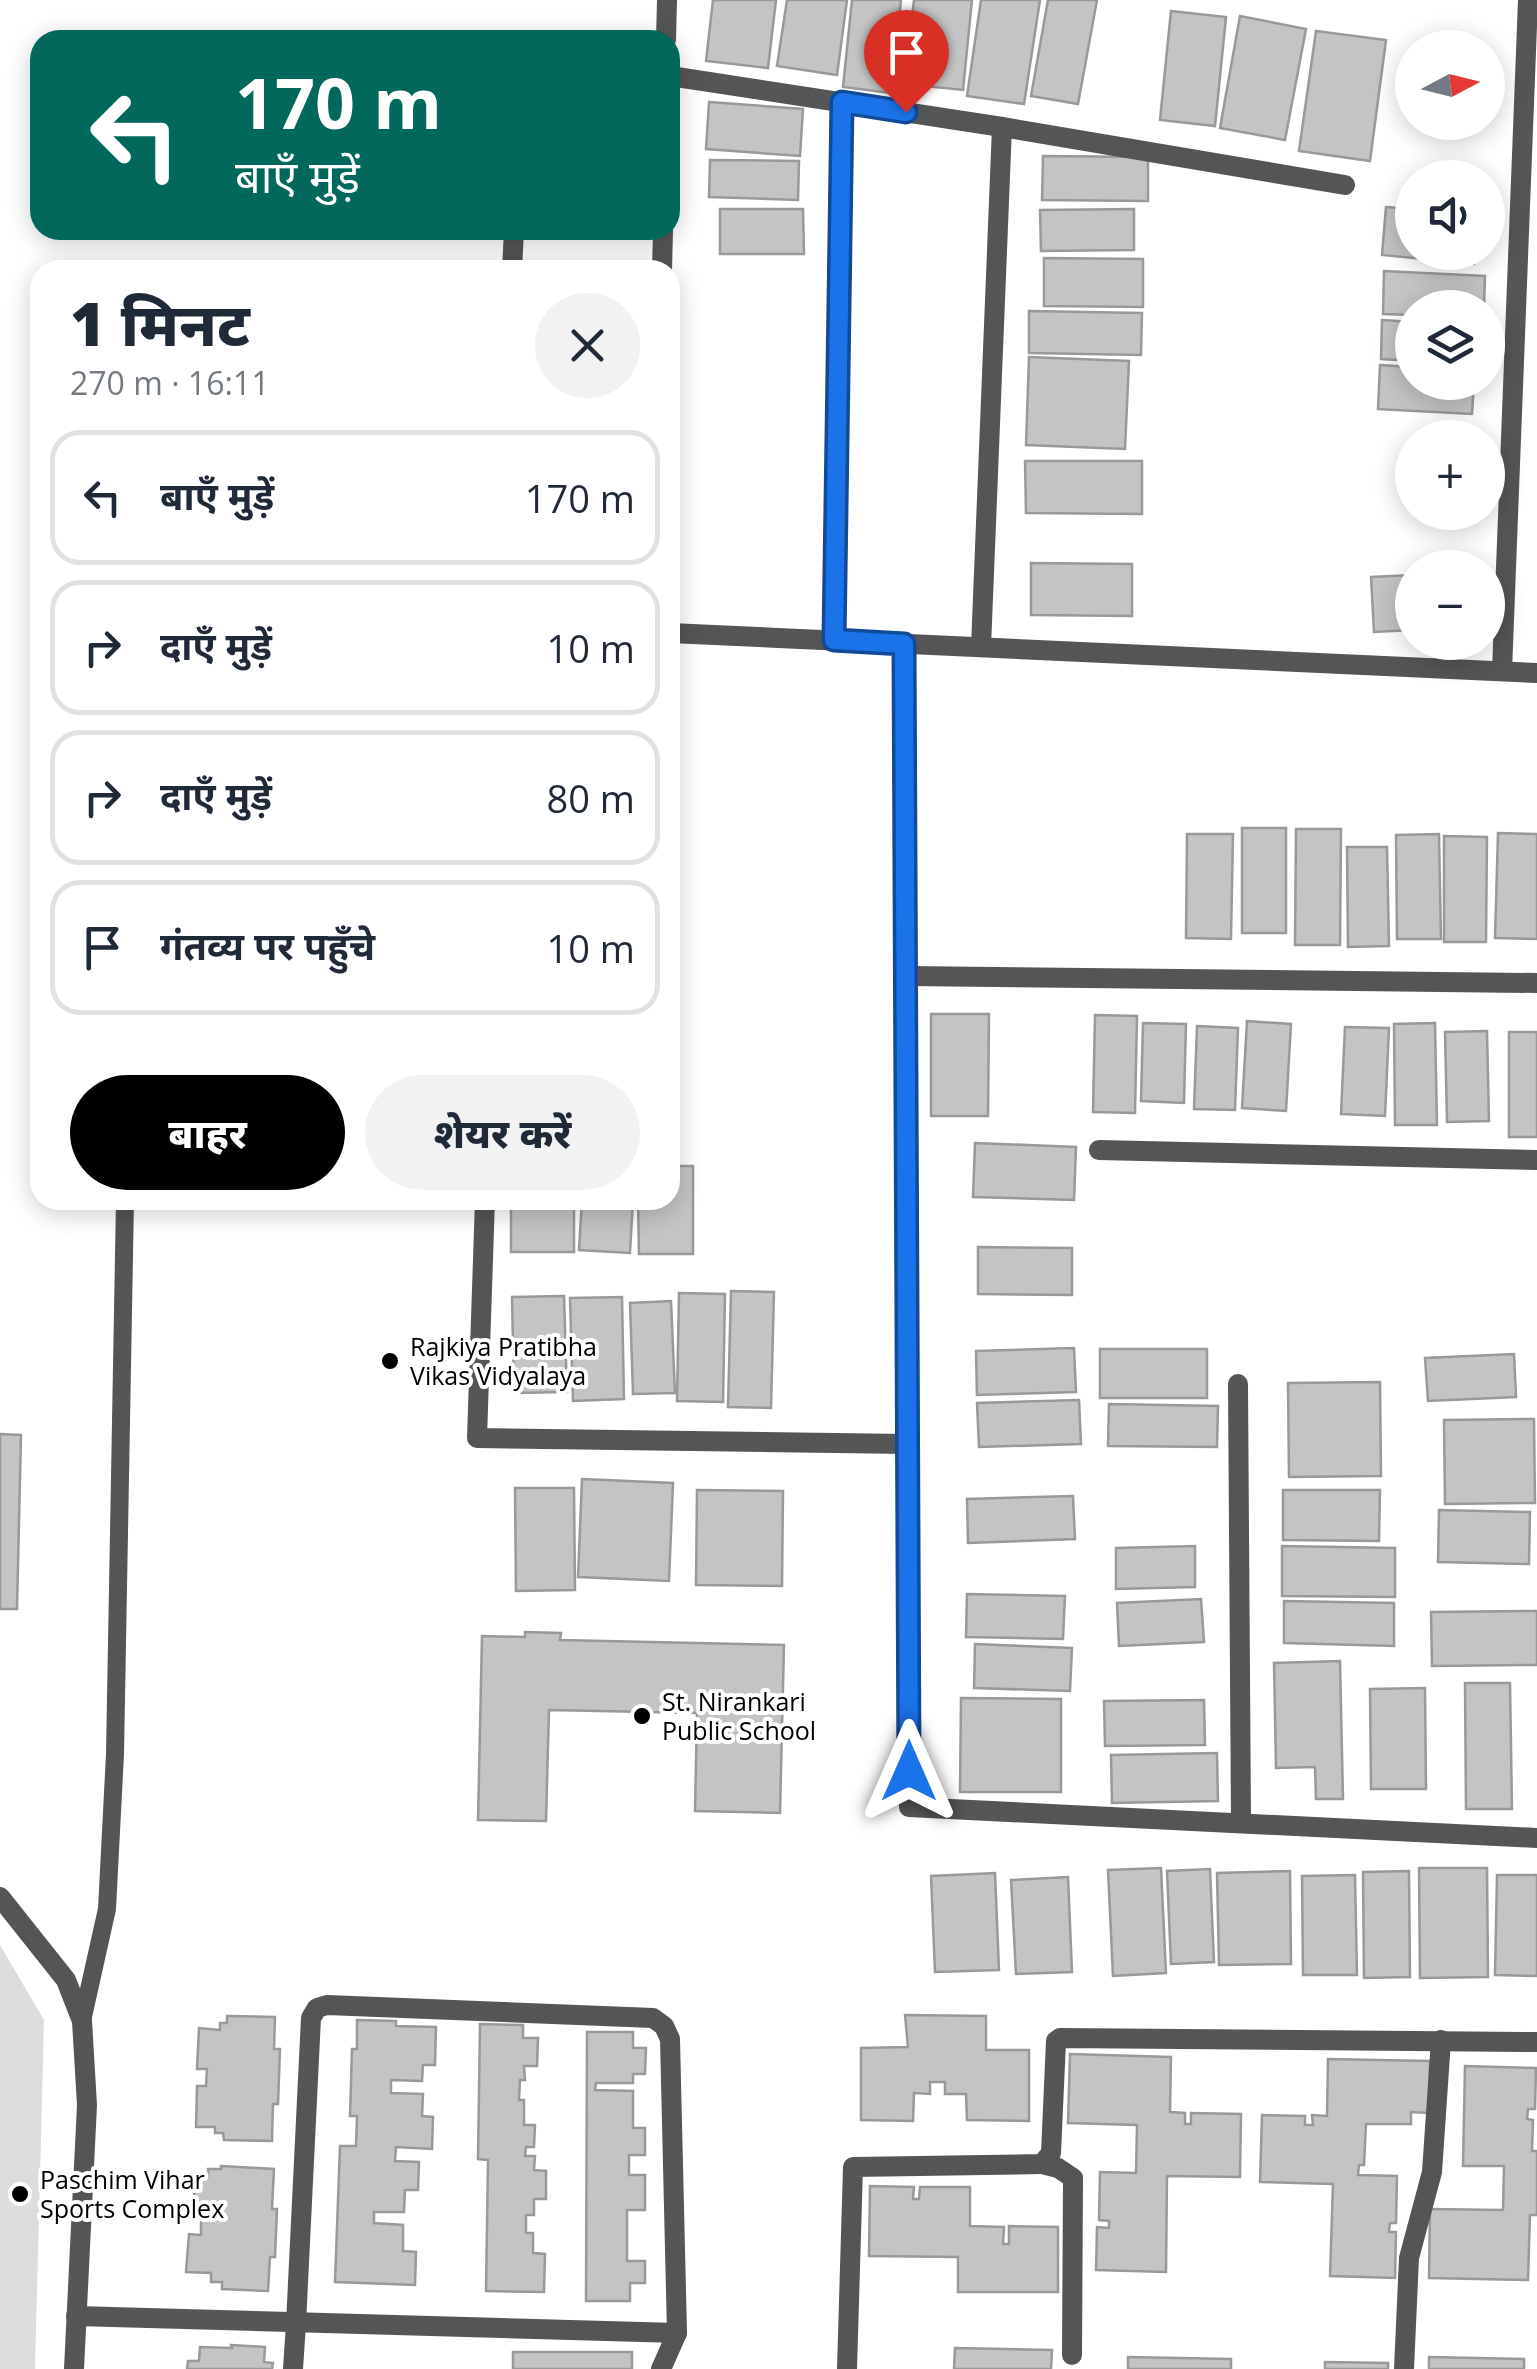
<!DOCTYPE html>
<html lang="hi">
<meta charset="utf-8">
<style>
:root{--surface:#fff;--page:#f2f2f3;--text:#1f2937;--muted:#747a83;--line:#e0e1e3;--accent:#000}
body{margin:0;font-family:"Open Sans","Noto Sans Devanagari",sans-serif;background:var(--page);color:var(--text);height:100vh;display:flex;flex-direction:column;font-size:38px;white-space:nowrap}
*{box-sizing:border-box;margin:0}
p{font-size:32px;color:var(--muted)}
.icon{flex:none;width:55px;height:55px;fill:none;stroke:currentColor;stroke-width:2;stroke-linecap:round;stroke-linejoin:round}
.map{position:relative;flex:1;overflow:hidden}
.panel{position:absolute;left:30px;top:260px;width:650px;height:950px;display:flex;flex-direction:column;background:var(--surface);border-radius:30px;box-shadow:0 5px 25px #0003}
.panel>*{flex:none}
.top-card{position:absolute;left:30px;top:30px;width:650px;height:210px;border-radius:30px;box-shadow:0 5px 25px #0003;background:#00695c;color:#fff;overflow:hidden}
.needle{width:65px;rotate:83deg}
.buttons{position:absolute;left:1395px;top:30px;display:grid;gap:20px}
.buttons a{display:grid;place-items:center;width:110px;height:110px;border-radius:50%;background:var(--surface);box-shadow:0 5px 25px #0003;font-size:50px}
.pin{position:absolute;display:grid;place-items:center;width:85px;height:85px;color:#fff;margin:-102px -42px;border-radius:50% 50% 50% 0;rotate:-45deg;box-shadow:0 0 10px #0007}
.pin .icon{rotate:45deg}
.me{position:absolute;width:110px;margin:-55px;rotate:0deg;stroke-linejoin:round;filter:drop-shadow(0 0 8px #0008)}
.turn{display:flex;align-items:center;gap:35px;height:210px;padding:0 40px;font-size:45px}
.turn .icon{width:130px;height:130px;stroke-width:2.5}
.turn b{display:block;font-size:70px;line-height:85px}
.round{display:grid;place-items:center;flex:none;width:105px;height:105px;border-radius:52px;background:var(--page)}
.summary{display:flex;align-items:center;justify-content:space-between;height:170px;padding:0 40px}
h1{font-size:60px;font-weight:800;line-height:75px}
.cta{display:flex;gap:20px;margin-top:auto;padding:20px 40px}
.cta a{flex:1;height:115px;border-radius:60px;background:var(--accent);color:#fff;font-size:40px;font-weight:800;line-height:115px;text-align:center}
.cta a+a{background:var(--page);color:var(--text)}
ul{padding:0;list-style:none}
li{display:flex;align-items:center;gap:30px;height:135px;margin:0 20px 15px;padding:0 20px;border:5px solid var(--line);border-radius:30px}
li div{flex:1}
li b{display:block;font-size:38px}
li em{font-style:normal}
.map>svg:first-child{display:block}
</style>
<div class="map">
<svg width="1537" height="2369" viewBox="0 0 1537 2369">
<rect width="100%" height="100%" fill="#fff"/>
<!-- pitch -->
<polygon fill="#dcdcdc" points="0,1945 44,2020 35,2369 0,2369"/>
<!-- building -->
<g fill="#c4c4c4" stroke="#999" stroke-width="2.5">
<polygon points="713,0 776,0 768,68 706,61"/>
<polygon points="787,0 847,0 837,75 777,66"/>
<polygon points="852,0 901,0 891,93 843,87"/>
<polygon points="914,0 972,0 963,90 904,84"/>
<polygon points="981,0 1040,0 1024,104 967,96"/>
<polygon points="1048,0 1097,0 1078,104 1031,96"/>
<polygon points="1171,11 1226,17 1215,126 1160,120"/>
<polygon points="1240,16 1306,29 1285,140 1220,128"/>
<polygon points="1316,31 1386,40 1370,161 1299,151"/>
<polygon points="709,102 803,109 800,156 706,149"/>
<polygon points="1043,156 1148,157 1148,201 1042,200"/>
<polygon points="710,160 799,161 798,200 709,197"/>
<polygon points="1386,207 1412,209 1412,252 1475,252 1474,264 1382,255"/>
<polygon points="720,209 803,209 804,254 720,254"/>
<polygon points="1134,209 1134,250 1041,251 1040,210"/>
<polygon points="1044,258 1143,259 1143,307 1044,306"/>
<polygon points="1384,271 1485,276 1484,308 1412,308 1412,315 1383,314"/>
<polygon points="1029,311 1142,313 1141,355 1029,353"/>
<polygon points="1382,320 1412,322 1412,361 1381,359"/>
<polygon points="1029,357 1129,361 1125,449 1026,445"/>
<polygon points="1380,365 1412,367 1412,382 1474,382 1472,414 1378,409"/>
<polygon points="1025,461 1142,461 1142,514 1026,513"/>
<polygon points="1031,563 1132,564 1132,616 1031,615"/>
<polygon points="1412,575 1412,630 1374,632 1371,577"/>
<rect x="1242" y="828" width="44" height="105"/>
<polygon points="1296,829 1341,829 1340,945 1295,945"/>
<polygon points="1498,833 1537,834 1537,939 1495,938"/>
<polygon points="1187,834 1233,834 1231,939 1186,938"/>
<polygon points="1439,834 1441,939 1397,939 1396,835"/>
<polygon points="1444,836 1487,837 1486,942 1444,942"/>
<polygon points="1347,847 1387,847 1389,946 1348,947"/>
<polygon points="931,1014 989,1014 988,1116 931,1116"/>
<polygon points="1095,1015 1137,1016 1135,1113 1093,1112"/>
<polygon points="1247,1021 1291,1024 1286,1111 1242,1108"/>
<polygon points="1143,1023 1186,1024 1184,1103 1141,1101"/>
<polygon points="1435,1023 1437,1125 1395,1125 1394,1024"/>
<polygon points="1197,1026 1238,1028 1235,1110 1194,1109"/>
<polygon points="1345,1027 1389,1028 1385,1116 1341,1114"/>
<polygon points="1487,1031 1489,1121 1447,1122 1445,1032"/>
<rect x="1509" y="1032" width="28" height="105"/>
<polygon points="975,1143 1076,1147 1074,1200 973,1197"/>
<polygon points="670,1166 693,1166 693,1254 639,1254 638,1200 670,1200"/>
<rect x="511" y="1200" width="63" height="52"/>
<polygon points="582,1200 633,1200 630,1253 579,1250"/>
<polygon points="978,1247 1072,1248 1072,1295 978,1294"/>
<polygon points="731,1291 774,1292 771,1408 728,1407"/>
<polygon points="679,1293 725,1294 723,1402 677,1401"/>
<polygon points="564,1296 567,1392 514,1393 512,1297"/>
<polygon points="622,1297 624,1399 573,1401 570,1298"/>
<polygon points="671,1301 675,1393 633,1394 630,1303"/>
<polygon points="1074,1348 1076,1392 977,1395 976,1351"/>
<rect x="1100" y="1349" width="107" height="49"/>
<polygon points="1514,1354 1516,1397 1428,1401 1425,1358"/>
<polygon points="1380,1382 1381,1476 1289,1477 1288,1383"/>
<polygon points="1079,1400 1081,1444 979,1447 977,1403"/>
<polygon points="1109,1404 1218,1406 1217,1447 1108,1446"/>
<polygon points="1534,1419 1535,1503 1445,1504 1444,1420"/>
<polygon points="0,1434 21,1435 17,1609 0,1609"/>
<polygon points="582,1479 673,1483 669,1581 578,1577"/>
<polygon points="515,1488 574,1488 575,1590 516,1591"/>
<polygon points="697,1490 783,1491 782,1586 696,1585"/>
<polygon points="1283,1490 1380,1490 1379,1541 1283,1540"/>
<polygon points="1073,1496 1075,1539 968,1543 967,1499"/>
<polygon points="1439,1510 1530,1512 1529,1564 1438,1562"/>
<polygon points="1195,1546 1195,1587 1116,1589 1116,1548"/>
<polygon points="1282,1546 1395,1548 1395,1597 1282,1596"/>
<polygon points="967,1594 1065,1596 1063,1639 966,1637"/>
<polygon points="1201,1599 1204,1642 1119,1646 1117,1603"/>
<polygon points="1284,1601 1394,1603 1394,1646 1284,1643"/>
<polygon points="1537,1611 1537,1665 1432,1666 1431,1612"/>
<polygon points="525,1632 561,1633 560,1640 784,1645 780,1813 695,1811 697,1713 549,1710 546,1821 478,1820 482,1636 525,1637"/>
<polygon points="975,1644 1072,1648 1070,1691 974,1688"/>
<polygon points="1340,1661 1343,1799 1316,1799 1315,1767 1276,1768 1274,1663"/>
<polygon points="1465,1683 1510,1683 1512,1809 1466,1809"/>
<polygon points="1425,1688 1426,1789 1371,1789 1370,1689"/>
<polygon points="961,1698 1061,1699 1061,1792 960,1792"/>
<polygon points="1204,1700 1205,1745 1105,1746 1104,1701"/>
<polygon points="1217,1753 1218,1801 1112,1803 1111,1755"/>
<polygon points="1161,1868 1166,1973 1113,1976 1108,1870"/>
<polygon points="1419,1868 1487,1868 1488,1977 1420,1978"/>
<polygon points="1210,1869 1214,1962 1171,1964 1167,1871"/>
<polygon points="1290,1871 1291,1964 1219,1965 1217,1873"/>
<polygon points="1409,1871 1410,1977 1364,1978 1363,1872"/>
<polygon points="995,1873 999,1970 935,1972 931,1876"/>
<polygon points="1355,1875 1357,1975 1303,1975 1302,1876"/>
<polygon points="1497,1875 1537,1875 1537,1976 1495,1975"/>
<polygon points="1068,1877 1072,1972 1016,1974 1011,1880"/>
<polygon points="905,2015 986,2016 986,2050 1029,2050 1029,2121 967,2120 966,2094 945,2094 945,2082 930,2082 930,2094 914,2093 913,2121 861,2120 861,2048 908,2047"/>
<polygon points="227,2016 275,2017 274,2049 280,2049 278,2104 273,2104 272,2141 224,2140 223,2133 215,2133 215,2127 196,2127 197,2086 206,2086 207,2069 197,2069 199,2028 220,2030 220,2023 227,2023"/>
<polygon points="357,2020 396,2021 396,2026 436,2027 435,2065 423,2065 422,2081 391,2080 391,2093 423,2094 422,2116 433,2117 432,2149 396,2147 395,2161 419,2162 418,2190 405,2190 404,2212 374,2212 374,2223 403,2225 403,2251 416,2252 415,2285 335,2282 340,2146 356,2146 357,2116 350,2116 352,2049 357,2049"/>
<polygon points="480,2024 523,2025 523,2038 538,2038 537,2066 524,2066 525,2080 520,2080 519,2100 524,2100 524,2125 535,2125 534,2147 526,2147 525,2156 535,2156 534,2170 546,2171 546,2199 534,2199 534,2215 526,2215 526,2233 533,2233 533,2253 545,2254 544,2292 486,2291 488,2160 478,2159"/>
<polygon points="587,2032 633,2032 633,2048 646,2048 645,2074 633,2074 633,2083 596,2083 595,2090 633,2091 633,2128 645,2128 645,2155 629,2155 629,2175 645,2175 645,2210 627,2210 627,2261 645,2261 645,2283 630,2283 630,2301 586,2301"/>
<polygon points="1070,2054 1171,2057 1170,2112 1185,2113 1185,2124 1191,2124 1191,2113 1241,2114 1240,2177 1167,2176 1166,2272 1096,2270 1097,2227 1109,2228 1109,2221 1099,2220 1100,2172 1136,2173 1137,2125 1068,2123"/>
<polygon points="1328,2059 1430,2061 1429,2113 1411,2112 1411,2124 1366,2124 1364,2165 1359,2165 1358,2175 1397,2176 1396,2223 1390,2223 1389,2232 1396,2232 1395,2278 1330,2276 1333,2184 1260,2182 1262,2115 1305,2116 1305,2125 1313,2125 1312,2115 1327,2116"/>
<polygon points="1465,2066 1536,2068 1535,2109 1528,2109 1527,2119 1533,2120 1532,2151 1537,2151 1537,2215 1530,2215 1528,2280 1429,2278 1430,2209 1503,2210 1504,2166 1463,2166"/>
<polygon points="221,2166 274,2169 272,2209 277,2209 275,2257 270,2257 268,2291 222,2289 222,2282 211,2282 211,2273 186,2272 189,2234 201,2235 201,2219 193,2219 195,2175 208,2176 208,2169 221,2169"/>
<polygon points="870,2186 914,2187 913,2199 919,2199 920,2187 970,2187 970,2226 1004,2227 1003,2244 1009,2244 1009,2226 1058,2227 1058,2292 958,2292 958,2257 869,2256"/>
<polygon points="231,2345 265,2347 264,2362 273,2363 272,2369 187,2369 188,2361 199,2361 200,2347 232,2348"/>
<polygon points="955,2348 1052,2350 1051,2369 954,2369"/>
<rect x="513" y="2352" width="119" height="17"/>
<polygon points="1128,2357 1231,2359 1231,2369 1128,2369"/>
<polygon points="1429,2357 1524,2359 1524,2369 1429,2369"/>
<polygon points="1325,2362 1388,2363 1388,2369 1325,2369"/>
</g>
<g fill="none" stroke-linecap="round" stroke-linejoin="round">
<!-- service -->
<polyline stroke="#555" stroke-width="18" points="82,2021 107,1909 115,1754 125,1200"/>
<!-- minor -->
<g stroke="#555" stroke-width="20">
<polyline points="666,40 667,0"/>
<polyline points="670,76 1002,127 1345,185"/>
<polyline points="512,270 514,230"/>
<polyline points="662,270 663,230"/>
<polyline points="670,633 1537,673"/>
<polyline points="834,640 842,101"/>
<polyline points="904,644 909,1807 1537,1838"/>
<polyline points="981,647 1002,127"/>
<polyline points="1502,671 1528,0"/>
<polyline points="906,976 1537,983"/>
<polyline points="1099,1150 1537,1160"/>
<polyline points="485,1200 477,1438 907,1444"/>
<polyline points="1238,1384 1241,1821"/>
<polyline points="0,1897 66,1980 82,2021 87,2105 74,2369"/>
<polyline points="1042,2164 1058,2168 1073,2178 1072,2355"/>
<polyline points="76,2316 677,2333 670,2039 664,2026 653,2018 327,2005 317,2008 311,2018 296,2324 293,2369"/>
<polyline points="661,2369 677,2333"/>
<polyline points="847,2369 853,2167 1042,2164 1051,2153 1056,2041 1060,2038 1537,2042"/>
<polyline points="1404,2369 1409,2258 1432,2172 1441,2040"/>
</g>
</g>
<g fill="none" stroke-linecap="round" stroke-linejoin="round">
<defs>
<polyline id="route" points="906,112 842,102 834,640 904,644 909,1771"/>
</defs>
<!-- route casing -->
<use href="#route" stroke="#114b97" stroke-width="25"/>
<!-- route -->
<use href="#route" stroke="#1a73e8" stroke-width="18"/>
</g>
<!-- markers -->
<g fill="#000" stroke="#fff" stroke-width="4">
<circle cx="390" cy="1361" r="10"/>
<circle cx="642" cy="1716" r="10"/>
<circle cx="20" cy="2194" r="10"/>
</g>
<g text-anchor="middle" stroke-width="8" stroke-linejoin="round" paint-order="stroke">
<!-- poi labels -->
<g font-size="25" fill="#000" stroke="#fff" text-anchor="start">
<text x="410" y="1356">Rajkiya Pratibha<tspan x="410" dy="29">Vikas Vidyalaya</tspan></text>
<text x="662" y="1711">St. Nirankari<tspan x="662" dy="29">Public School</tspan></text>
<text x="40" y="2189">Paschim Vihar<tspan x="40" dy="29">Sports Complex</tspan></text>
</g>
</g>
</svg>
<div class="buttons">
<a><svg class="needle" viewBox="-14 -14 28 28"><path d="M0-13l5 13h-10z" fill="#e53935"/><path d="M0 13l5-13h-10z" fill="#747a83"/></svg></a>
<a><svg class="icon" aria-label="sound" viewBox="0 0 24 24"><path d="M4 9h4l5-4v14l-5-4H4zM17 9q2 3 0 6"/></svg></a>
<a><svg class="icon" aria-label="layers" viewBox="0 0 24 24"><path d="M12 4l9 5-9 5-9-5zM3 14l9 5 9-5"/></svg></a>
<a>+</a>
<a>−</a>
</div>
<div class="pin" style="left:906px;top:112px;background:#d93025"><svg class="icon" aria-label="arrive" viewBox="0 0 24 24"><path d="M6 21V4h12l-3 4 3 4H6"/></svg></div>
<svg class="me" style="left:909px;top:1771px" viewBox="-20 -20 40 40"><path d="M0-17L14 15 0 8-14 15z" fill="#1a73e8" stroke="#fff" stroke-width="4"/></svg>
<div class="top-card">
<div class="turn"><svg class="icon" aria-label="left" viewBox="0 0 24 24"><path d="M17 20v-9H6M10 6l-5 5 5 5"/></svg><div><b>170 m</b>बाएँ मुड़ें</div></div>
</div>
<section class="panel">
<div class="summary"><div><h1>1 मिनट</h1><p>270 m · 16:11</p></div><a class="round"><svg class="icon" aria-label="close" viewBox="0 0 24 24"><path d="M6 6l12 12M18 6L6 18"/></svg></a></div>
<ul>
<li><svg class="icon" aria-label="left" viewBox="0 0 24 24"><path d="M17 20v-9H6M10 6l-5 5 5 5"/></svg><div><b>बाएँ मुड़ें</b></div><em>170 m</em></li>
<li><svg class="icon" aria-label="right" viewBox="0 0 24 24"><path d="M7 20v-9h11M14 6l5 5-5 5"/></svg><div><b>दाएँ मुड़ें</b></div><em>10 m</em></li>
<li><svg class="icon" aria-label="right" viewBox="0 0 24 24"><path d="M7 20v-9h11M14 6l5 5-5 5"/></svg><div><b>दाएँ मुड़ें</b></div><em>80 m</em></li>
<li><svg class="icon" aria-label="arrive" viewBox="0 0 24 24"><path d="M6 21V4h12l-3 4 3 4H6"/></svg><div><b>गंतव्य पर पहुँचे</b></div><em>10 m</em></li>
</ul>
<div class="cta"><a>बाहर</a><a>शेयर करें</a></div>
</section>
</div>
